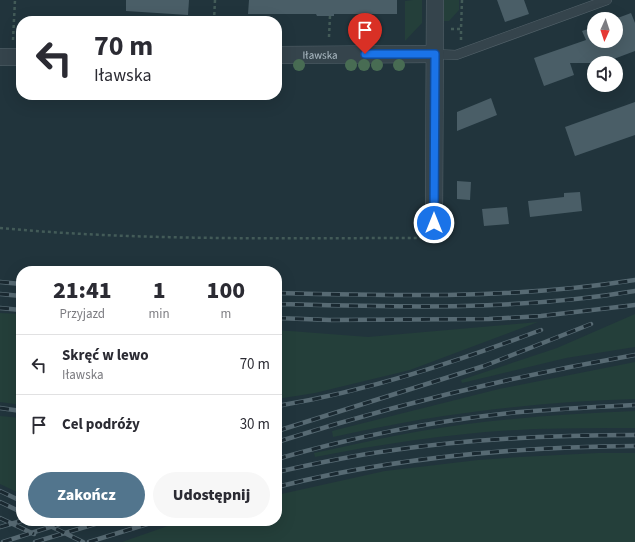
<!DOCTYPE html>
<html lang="pl">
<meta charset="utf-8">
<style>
:root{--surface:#fff;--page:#f7f7f7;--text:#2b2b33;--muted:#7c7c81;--line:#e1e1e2;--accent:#52758d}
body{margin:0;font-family:"Source Sans 3",sans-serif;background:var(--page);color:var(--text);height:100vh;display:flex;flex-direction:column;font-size:15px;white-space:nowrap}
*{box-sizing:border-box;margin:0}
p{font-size:13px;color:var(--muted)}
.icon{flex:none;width:22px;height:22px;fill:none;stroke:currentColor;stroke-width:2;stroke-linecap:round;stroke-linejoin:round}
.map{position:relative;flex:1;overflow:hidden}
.details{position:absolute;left:16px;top:266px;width:266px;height:260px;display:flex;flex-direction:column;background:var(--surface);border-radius:16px;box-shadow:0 4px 16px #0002}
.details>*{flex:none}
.guide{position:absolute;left:16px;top:16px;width:266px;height:84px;border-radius:16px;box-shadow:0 4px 16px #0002;background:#fff;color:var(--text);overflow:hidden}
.needle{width:26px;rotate:183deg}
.fabs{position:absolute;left:587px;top:12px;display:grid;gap:8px}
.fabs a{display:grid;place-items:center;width:36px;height:36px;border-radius:50%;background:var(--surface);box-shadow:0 4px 16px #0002;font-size:20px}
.pin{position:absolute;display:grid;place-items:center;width:34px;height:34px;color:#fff;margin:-41px -17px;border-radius:50% 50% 50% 0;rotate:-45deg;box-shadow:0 0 4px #0007}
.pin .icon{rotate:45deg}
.me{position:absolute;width:44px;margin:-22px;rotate:0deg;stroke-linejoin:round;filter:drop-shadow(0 0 3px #0008)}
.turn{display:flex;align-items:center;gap:14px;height:84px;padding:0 12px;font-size:18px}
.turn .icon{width:52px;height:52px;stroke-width:2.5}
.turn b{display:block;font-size:28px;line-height:34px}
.eta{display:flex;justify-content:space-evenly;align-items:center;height:68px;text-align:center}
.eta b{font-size:24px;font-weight:800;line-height:28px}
.button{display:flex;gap:8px;margin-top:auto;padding:8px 12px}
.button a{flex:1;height:46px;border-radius:24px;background:var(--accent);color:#fff;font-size:16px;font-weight:800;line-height:46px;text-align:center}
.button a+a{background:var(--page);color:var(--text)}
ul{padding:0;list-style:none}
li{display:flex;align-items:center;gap:12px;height:60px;padding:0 12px;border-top:1px solid var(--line)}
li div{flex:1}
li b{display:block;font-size:15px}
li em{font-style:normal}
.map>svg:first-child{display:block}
</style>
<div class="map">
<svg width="635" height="542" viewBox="0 0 635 542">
<rect width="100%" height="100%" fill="#21343c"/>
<!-- green -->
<g fill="#243f3a">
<polygon points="413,0 422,0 422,23 405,41 405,1"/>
<polygon points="443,0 459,0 459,10 449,21 443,21"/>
<polygon points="0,313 21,314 21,405 0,402"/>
<polygon points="635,314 635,347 566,358 462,383 461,380 557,348"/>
<polygon points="538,322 410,370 315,393 277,399 277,330 368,337"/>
<path d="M635 362V399C533 402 433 414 333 437L332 431 499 389Z"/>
<path d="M635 411V428C602 428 568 428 535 429 461 432 387 443 315 457L314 453C349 446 385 437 421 431 491 419 564 414 635 411Z"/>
<polygon points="0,416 21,418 21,494 0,484"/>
<polygon points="598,453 635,453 635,542 122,542 182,521 277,521 277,495 385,471 478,460 520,457"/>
</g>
<!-- building -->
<g fill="#4a5e67">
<polygon points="126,0 189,0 188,15 126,11"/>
<polygon points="249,0 397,0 397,14 334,14 334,16 317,16 316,14 248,14"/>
<polygon points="497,0 524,0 529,14 505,22"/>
<polygon points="631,13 635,23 635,51 603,63 570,63 574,75 544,86 534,58 586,40 582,31 594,27 594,41 616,41 616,19 615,19"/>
<polygon points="491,98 497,115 457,131 457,112"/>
<polygon points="635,102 635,135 575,156 565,127"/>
<polygon points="457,181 471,182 470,200 457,199"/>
<polygon points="580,192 582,211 530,217 528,201 564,197 564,193"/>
<polygon points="507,207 509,224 484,226 482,209"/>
</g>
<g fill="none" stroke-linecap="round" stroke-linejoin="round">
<defs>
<polyline id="service" points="435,54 456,55 607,0"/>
<g id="minor">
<path id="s1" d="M277 55 435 54"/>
<polyline points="0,57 21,57"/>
<polyline points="434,223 435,0"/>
</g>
</defs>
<!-- service casing -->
<use href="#service" stroke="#53626a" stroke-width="10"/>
<!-- minor casing -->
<use href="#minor" stroke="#53626a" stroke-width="18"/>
<!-- path -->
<g stroke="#435b58" stroke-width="2.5" stroke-dasharray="3 3" stroke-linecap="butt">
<polyline points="367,14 368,38"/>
<polyline points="214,21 215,0"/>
<polyline points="451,29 461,29 462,0"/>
<polyline points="329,37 330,16"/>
<polyline points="13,40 15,0"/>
<polyline points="461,40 461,29"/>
<path d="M0 228C140 241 281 238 421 238L423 236"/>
</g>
<!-- service -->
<use href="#service" stroke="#35444c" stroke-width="9"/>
<!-- minor -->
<use href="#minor" stroke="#35444c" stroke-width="17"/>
<defs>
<g id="rail">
<polyline points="0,282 21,284"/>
<path d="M277 293C396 296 517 299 635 280"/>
<polyline points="0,294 21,296"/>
<path d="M277 304C396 307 517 311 635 291"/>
<polyline points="0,308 21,310"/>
<polyline points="277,318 330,320 489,319 541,316 635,305"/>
<path d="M277 406C368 391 456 362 541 330"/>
<polyline points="0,408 21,411"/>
<polyline points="277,431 484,366 591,324"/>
<path d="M277 442C394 405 514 376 635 355"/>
<path d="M277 459C357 436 438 420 520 412 558 409 597 407 635 405"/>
<path d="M277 472C313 464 350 456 387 451 469 439 552 435 635 435"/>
<path d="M277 487C394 457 514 447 635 446"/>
<polyline points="0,491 21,501"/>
<polyline points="0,502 21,512"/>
<polyline points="0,518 34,534"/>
<polyline points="40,521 83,542"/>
<polyline points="0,527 21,521"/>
<polyline points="3,542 69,521"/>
<polyline points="35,542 105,521"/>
<polyline points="89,542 157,521"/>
</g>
</defs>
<!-- rail casing -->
<use href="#rail" stroke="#576a73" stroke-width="4.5"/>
<!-- rail -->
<use href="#rail" stroke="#1a2931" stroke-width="3" stroke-dasharray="9" stroke-linecap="butt"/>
</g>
<!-- trees -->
<g fill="#486c53">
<circle cx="299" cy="65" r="6"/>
<circle cx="351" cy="65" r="6"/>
<circle cx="364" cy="65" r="6"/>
<circle cx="377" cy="65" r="6"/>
<circle cx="399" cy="65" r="6"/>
</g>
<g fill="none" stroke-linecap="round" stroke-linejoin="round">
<defs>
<polyline id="route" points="365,54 435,54 434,223"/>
</defs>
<!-- route casing -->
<use href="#route" stroke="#114b97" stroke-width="10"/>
<!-- route -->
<use href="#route" stroke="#1a73e8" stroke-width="7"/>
</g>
<g text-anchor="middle" stroke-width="3" stroke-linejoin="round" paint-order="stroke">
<!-- street labels -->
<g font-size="11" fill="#b0bfc8" stroke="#1a2931">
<text dy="4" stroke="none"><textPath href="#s1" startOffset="43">Iławska</textPath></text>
</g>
</g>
</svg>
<div class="fabs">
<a><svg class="needle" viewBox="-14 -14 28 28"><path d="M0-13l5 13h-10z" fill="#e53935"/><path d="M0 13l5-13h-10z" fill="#7c7c81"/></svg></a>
<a><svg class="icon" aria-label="sound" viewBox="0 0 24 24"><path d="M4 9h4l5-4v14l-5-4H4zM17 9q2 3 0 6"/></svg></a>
</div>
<div class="pin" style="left:365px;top:54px;background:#d93025"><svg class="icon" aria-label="arrive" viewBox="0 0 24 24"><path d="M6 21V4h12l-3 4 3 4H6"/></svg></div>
<svg class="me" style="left:434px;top:223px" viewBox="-20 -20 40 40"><circle r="17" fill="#1a73e8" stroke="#fff" stroke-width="3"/><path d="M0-11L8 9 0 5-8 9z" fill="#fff"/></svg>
<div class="guide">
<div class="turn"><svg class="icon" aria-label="left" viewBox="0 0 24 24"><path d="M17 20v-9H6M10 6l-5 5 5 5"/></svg><div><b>70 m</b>Iławska</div></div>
</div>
<section class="details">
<div class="eta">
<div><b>21:41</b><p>Przyjazd</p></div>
<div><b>1</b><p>min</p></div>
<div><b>100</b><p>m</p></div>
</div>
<ul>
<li><svg class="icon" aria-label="left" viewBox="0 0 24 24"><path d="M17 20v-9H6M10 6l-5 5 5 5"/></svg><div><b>Skręć w lewo</b><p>Iławska</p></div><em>70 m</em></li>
<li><svg class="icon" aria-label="arrive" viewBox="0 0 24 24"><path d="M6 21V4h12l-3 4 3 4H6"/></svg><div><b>Cel podróży</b></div><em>30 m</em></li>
</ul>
<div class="button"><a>Zakończ</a><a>Udostępnij</a></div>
</section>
</div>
